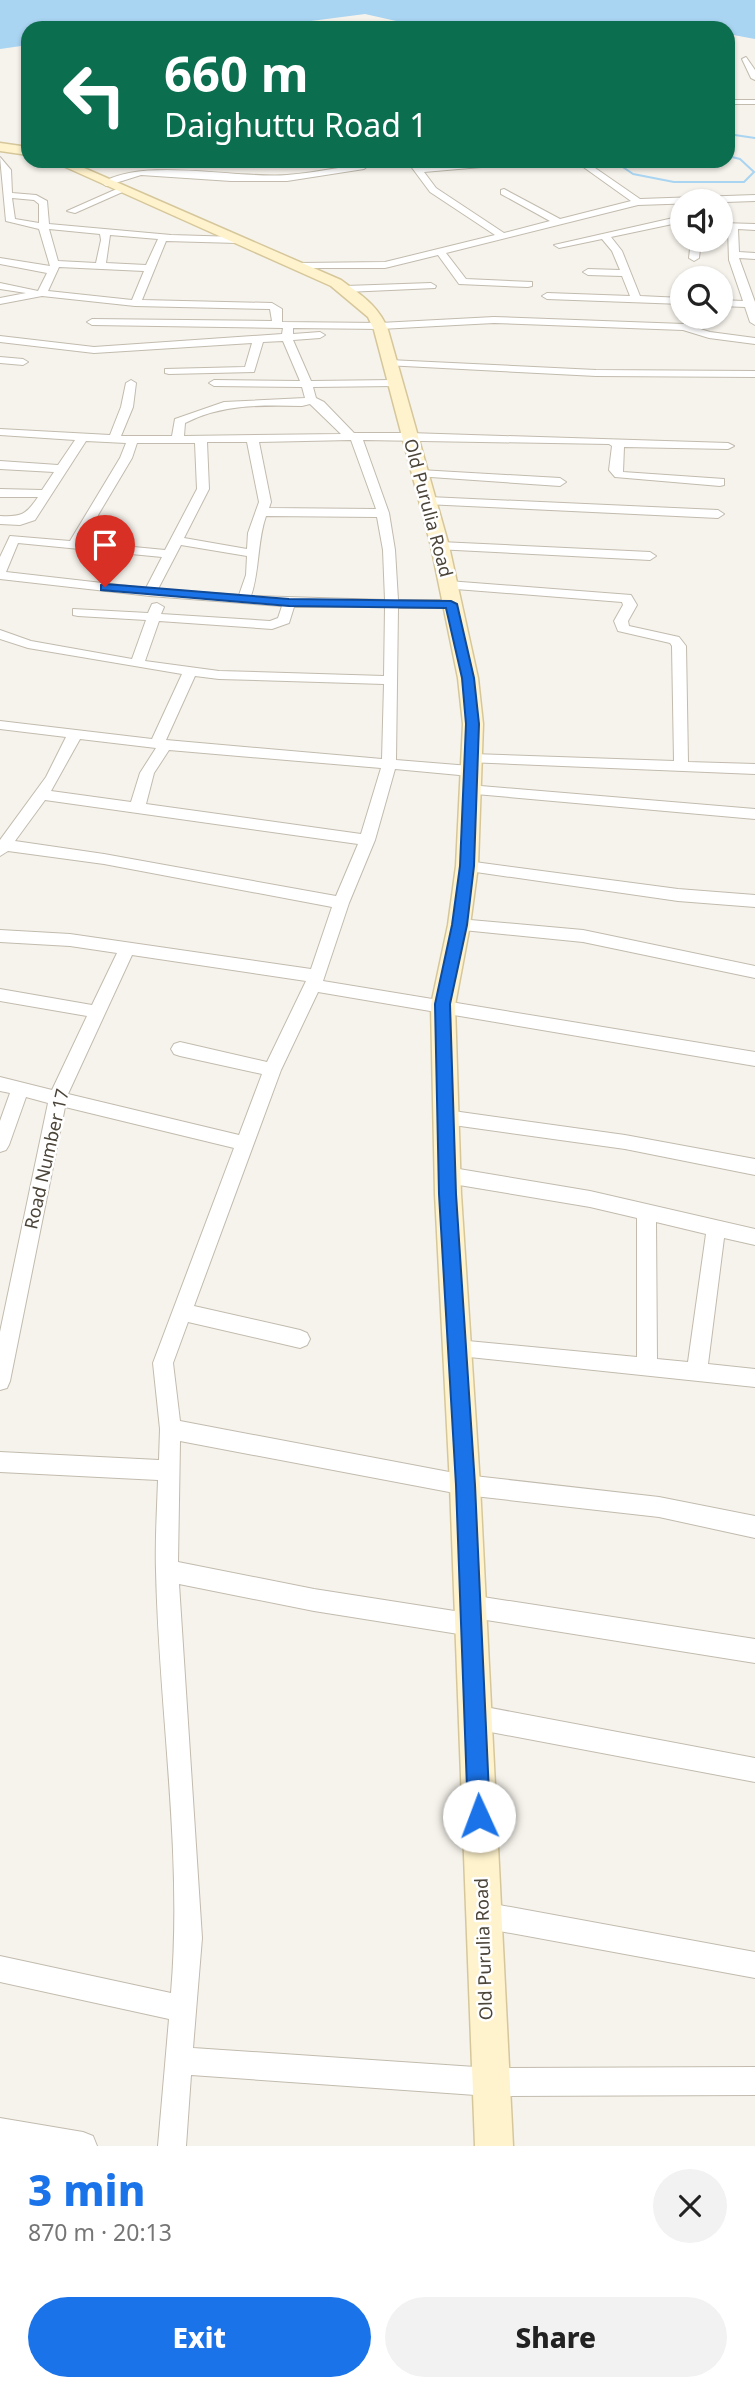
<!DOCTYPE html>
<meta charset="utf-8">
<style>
:root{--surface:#fff;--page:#f2f2f2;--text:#222;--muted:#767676;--accent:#1a73e8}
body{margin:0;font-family:"Noto Sans",sans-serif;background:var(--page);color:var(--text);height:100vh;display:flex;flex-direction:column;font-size:26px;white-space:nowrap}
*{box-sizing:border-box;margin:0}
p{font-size:23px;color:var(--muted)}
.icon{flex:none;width:38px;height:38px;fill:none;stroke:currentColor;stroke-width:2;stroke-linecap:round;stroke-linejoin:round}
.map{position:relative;height:2146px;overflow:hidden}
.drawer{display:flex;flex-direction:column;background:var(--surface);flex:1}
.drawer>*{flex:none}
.guide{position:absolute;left:21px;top:21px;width:714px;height:147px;border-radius:21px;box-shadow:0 2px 5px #0004;background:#0b6e4f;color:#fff;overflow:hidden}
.buttons{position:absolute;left:670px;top:189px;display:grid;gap:14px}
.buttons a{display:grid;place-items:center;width:63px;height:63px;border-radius:50%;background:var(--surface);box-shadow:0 2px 5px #0004;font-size:35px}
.pin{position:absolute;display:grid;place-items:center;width:60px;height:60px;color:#fff;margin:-72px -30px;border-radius:50% 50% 50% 0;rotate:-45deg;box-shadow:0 0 7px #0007}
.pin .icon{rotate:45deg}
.me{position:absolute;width:77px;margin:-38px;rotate:358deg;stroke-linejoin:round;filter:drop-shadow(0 0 5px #0008)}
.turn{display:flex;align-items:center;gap:24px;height:147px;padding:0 28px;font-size:32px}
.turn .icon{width:91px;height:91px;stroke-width:2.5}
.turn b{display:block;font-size:49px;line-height:60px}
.round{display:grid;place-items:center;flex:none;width:74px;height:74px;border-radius:37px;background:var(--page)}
.overview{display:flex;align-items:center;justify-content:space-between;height:119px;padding:0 28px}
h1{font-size:42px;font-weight:800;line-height:52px;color:var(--accent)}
.button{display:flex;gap:14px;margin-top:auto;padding:14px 28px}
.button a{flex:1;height:80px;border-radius:42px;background:var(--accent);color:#fff;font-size:28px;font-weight:800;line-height:80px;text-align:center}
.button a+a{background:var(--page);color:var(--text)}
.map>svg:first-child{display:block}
</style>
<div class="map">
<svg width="755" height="2146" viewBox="0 0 755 2146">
<rect width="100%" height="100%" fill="#f6f3ec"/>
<!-- water -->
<polygon fill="#a9d4f2" points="0,0 755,0 755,39 728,34 728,28 611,28 436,21 405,23 365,14 288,24 192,25 158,28 28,28 28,45 0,49"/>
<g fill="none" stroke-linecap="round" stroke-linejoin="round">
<!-- stream -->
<g stroke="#a9d4f2" stroke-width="2">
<polyline points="416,23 417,28"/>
<polyline points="728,134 755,138"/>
<polyline points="614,161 633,174 674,182 744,182 754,172 740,159 728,156"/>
</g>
<defs>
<g id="minor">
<polygon points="746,57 755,70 755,80 751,78 742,59"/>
<rect x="728" y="100" width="27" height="4"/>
<path d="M0 157 11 170 12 193 36 195 47 201 49 224 171 235 237 237 242 240 237 243 166 241 142 300 272 303 282 309V322L380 323 494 317 684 324 710 332 755 338V344L709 338 683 330 494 323 380 329 293 328V334L320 332 325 335 320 338 293 340 311 381 394 380 399 383 394 386 313 387 316 398 324 402 354 433H409L728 443 734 446 728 449 624 447 623 472 724 479V485L720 486 615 477 609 470 612 446 609 444 363 440 389 513 395 550 398 600H451L458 604 451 608H398L396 760 470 766 477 771 470 776 395 769 375 840 349 903 323 981 755 1052V1066L318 992 281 1070 194 1306 300 1330 307 1333 310 1339 307 1345 300 1348 188 1322 173 1363 180 1421 465 1475 659 1497 755 1516V1538L659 1517 465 1495 180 1441 178 1562 314 1589 461 1612 459 1606 462 1598 470 1595 755 1639V1663L480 1619 482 1625 479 1633 471 1636 314 1611 179 1584 202 1938 193 2048 490 2068 755 2067V2095L490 2096 191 2075 186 2146H158L169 2019 0 1982V1956L171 1993C183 1853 159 1712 156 1571 155 1541 157 1511 158 1480L0 1472V1452L159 1460 160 1429 153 1363 234 1148 65 1107 10 1381 7 1388 0 1390V1332L48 1103 26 1097 9 1145 6 1150 0 1152V1121L10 1093 0 1091V1077L52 1090 87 1016 0 1001V989L92 1005 117 953 70 946 0 942V930L70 934 311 969 332 907 104 864 8 851 0 856V840L46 777 66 737 0 729V721L152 739 182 674 28 648 0 639V630L31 641 132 659 146 620 78 616 73 615V609L148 613 152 604 157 603 164 607 161 614 270 621 278 618 282 606 150 596 0 579V557L10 536 70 541 120 458 126 443 86 441 35 520 20 525 0 524V516C21 517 26 515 38 497H0V489L42 490 54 472 0 469V461L58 465 75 440 0 435V429L110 435 121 407 126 383 131 380 136 383 133 407 121 436H172L175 419 224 402 305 398 302 387 214 386 209 383 214 380 300 381 283 341 263 342 254 372 169 374 165 373V369L245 367 252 343 94 353 0 342V336L94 347 282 334 283 328 92 325 87 322 92 319 272 321 270 309 135 306 42 296 0 304V298L26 293 0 289V283L38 291 47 273 0 264V258L50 266 39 229 6 221ZM12 198 34 200 39 204V223L15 219ZM49 229 100 234 101 240 96 263 58 261ZM110 235 158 239 146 265 106 263ZM59 267 144 271 132 300 48 291ZM310 404 341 434 184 436 185 423C222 404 261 405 302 406ZM351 440 376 509 269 508 271 502 259 442ZM207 442H247L259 502 248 533 247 549 184 538 209 489ZM137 443H195L197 489 165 550 82 542 132 458ZM266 516 377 517 383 550 385 600 251 596C260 569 257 542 266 516ZM18 543 162 557 146 588 6 572ZM181 545 247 556 246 575 239 595 158 589ZM294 607H385L384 676 219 671 145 661 159 621 272 629 289 623ZM195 676 219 679 384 684 382 759 166 740ZM80 739 156 748 140 773 131 802 51 791ZM169 750 381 768 361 834 146 804 154 773ZM45 800 358 844 336 896 104 854 15 841ZM132 955 306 981 267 1062 180 1042 174 1044 171 1049 174 1054 180 1056 262 1074 239 1135 68 1094Z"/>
<path d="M365 161H374L364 169 287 181H231L141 175 106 186 102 183C141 157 237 179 287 175 312 173 337 168 361 164Z"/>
<polygon points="407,161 416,161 420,167 519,161 515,164 424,172 436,188 504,233 550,221 501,194 501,190 504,189 560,219 631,201 575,161 585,161 640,199 755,195 755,201 638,205 446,253 466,279 532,282 532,286 528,287 459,284 438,255 385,268 296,268 296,264 299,263 385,262 495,235 430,192"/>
<polygon points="119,188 127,190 75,213 67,211"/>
<polygon points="682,216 682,222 611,237 622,251 640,296 682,298 682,304 547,299 542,296 547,293 630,296 622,276 588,275 583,272 588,269 620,270 612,251 602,239 559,248 554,245"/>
<polygon points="721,223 755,224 755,230 738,229 739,252 755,253 755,259 739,258 755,302 755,325 750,322 745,307 721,306 721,300 743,301 729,260 728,229 721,229"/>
<polygon points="691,240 701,240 699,258 694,261 689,258"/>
<polygon points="431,283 436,286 435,288 346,292 341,289 346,286"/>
<polygon points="0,357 23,359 28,362 23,365 0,363"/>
<polygon points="389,360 596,370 755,371 755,377 596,376 385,365 384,363"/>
<polygon points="420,470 560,478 566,482 560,486 416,476 414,474"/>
<polygon points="429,497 718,510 724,514 718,518 425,504 425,498"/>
<polygon points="440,542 650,552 656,556 650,560 436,549 434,546"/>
<polygon points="448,581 631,595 637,605 628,621 629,626 679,637 686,646 688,762 755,764 755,774 467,762 465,759 467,756 472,754 674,761 672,646 670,643 618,631 614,621 623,605 622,602 443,588 442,585"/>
<polygon points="469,785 755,809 755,819 464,793 462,790"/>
<polygon points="467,861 678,889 755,895 755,907 678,901 462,870 459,866"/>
<polygon points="459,919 583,930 755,966 755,978 583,942 453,929 451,925"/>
<polygon points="446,1110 625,1135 755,1159 755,1175 625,1149 446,1124 440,1122 437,1117 440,1112"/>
<path d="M447 1167 590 1191 755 1229V1245L724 1238 708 1364 755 1369V1387L450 1355 447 1349 450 1343 457 1340 637 1357V1218L590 1207 447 1183 440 1180 438 1175 440 1170ZM656 1222 706 1234 688 1362 657 1359Z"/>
<polygon points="475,1705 755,1758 755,1782 475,1729 467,1725 463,1717 467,1709"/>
<polygon points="483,1902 755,1952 755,1978 483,1928 474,1924 470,1915 474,1906"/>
<polygon points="0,2118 83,2132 93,2136 97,2146 0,2146"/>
</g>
<g id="secondary">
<polygon points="0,143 28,147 28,155 0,151"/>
<path d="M52 161H68L341 280C361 295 379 306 388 330L449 546 478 678 483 724 478 866 470 925 455 1005 461 1194 480 1485 513 2146H475L450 1485 435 1194 431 1005 448 925 456 866 463 724 458 678 431 546 374 330 368 317 331 286Z"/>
</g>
</defs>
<!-- minor casing -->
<use href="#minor" stroke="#c2bbae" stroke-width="2"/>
<!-- secondary casing -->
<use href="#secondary" stroke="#d6c79b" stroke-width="3"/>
<!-- minor -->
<use href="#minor" fill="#fff" fill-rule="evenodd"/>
<!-- secondary -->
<use href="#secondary" fill="#fff3cd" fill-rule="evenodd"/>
</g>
<!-- route -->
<polygon fill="#1a73e8" stroke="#114b97" stroke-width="2" points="105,584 289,599 451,601 457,604 474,678 479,724 474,866 467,925 450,1004 456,1194 475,1485 490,1816 487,1824 479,1827 471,1824 468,1816 456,1485 439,1194 435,1004 452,925 460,866 466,724 462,678 446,608 289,606 101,590 101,585"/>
<g text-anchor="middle" stroke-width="5" stroke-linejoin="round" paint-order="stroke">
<!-- street labels -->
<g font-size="18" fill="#4b4439" stroke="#fff">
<text transform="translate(428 508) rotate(75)" y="6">Old Purulia Road</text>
<text transform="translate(47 1159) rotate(-77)" y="6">Road Number 17</text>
<text transform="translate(484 1949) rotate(-92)" y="6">Old Purulia Road</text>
</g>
</g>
</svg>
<div class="buttons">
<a><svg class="icon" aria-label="sound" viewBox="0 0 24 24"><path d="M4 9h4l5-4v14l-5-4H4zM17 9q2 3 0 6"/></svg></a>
<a><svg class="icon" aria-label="search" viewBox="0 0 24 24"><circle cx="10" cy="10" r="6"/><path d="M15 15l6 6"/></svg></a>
</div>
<div class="pin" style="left:105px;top:587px;background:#d93025"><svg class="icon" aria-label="arrive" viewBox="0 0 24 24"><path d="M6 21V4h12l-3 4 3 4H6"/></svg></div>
<svg class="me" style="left:479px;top:1816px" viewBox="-20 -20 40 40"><circle r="19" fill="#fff"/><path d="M0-13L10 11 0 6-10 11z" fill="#1a73e8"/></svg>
<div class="guide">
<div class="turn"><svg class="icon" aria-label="left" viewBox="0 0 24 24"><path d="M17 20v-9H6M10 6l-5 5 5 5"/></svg><div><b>660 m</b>Daighuttu Road 1</div></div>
</div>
</div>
<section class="drawer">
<div class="overview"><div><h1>3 min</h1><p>870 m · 20:13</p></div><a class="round"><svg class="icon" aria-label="close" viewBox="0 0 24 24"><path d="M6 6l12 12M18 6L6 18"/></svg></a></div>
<div class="button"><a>Exit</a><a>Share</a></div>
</section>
